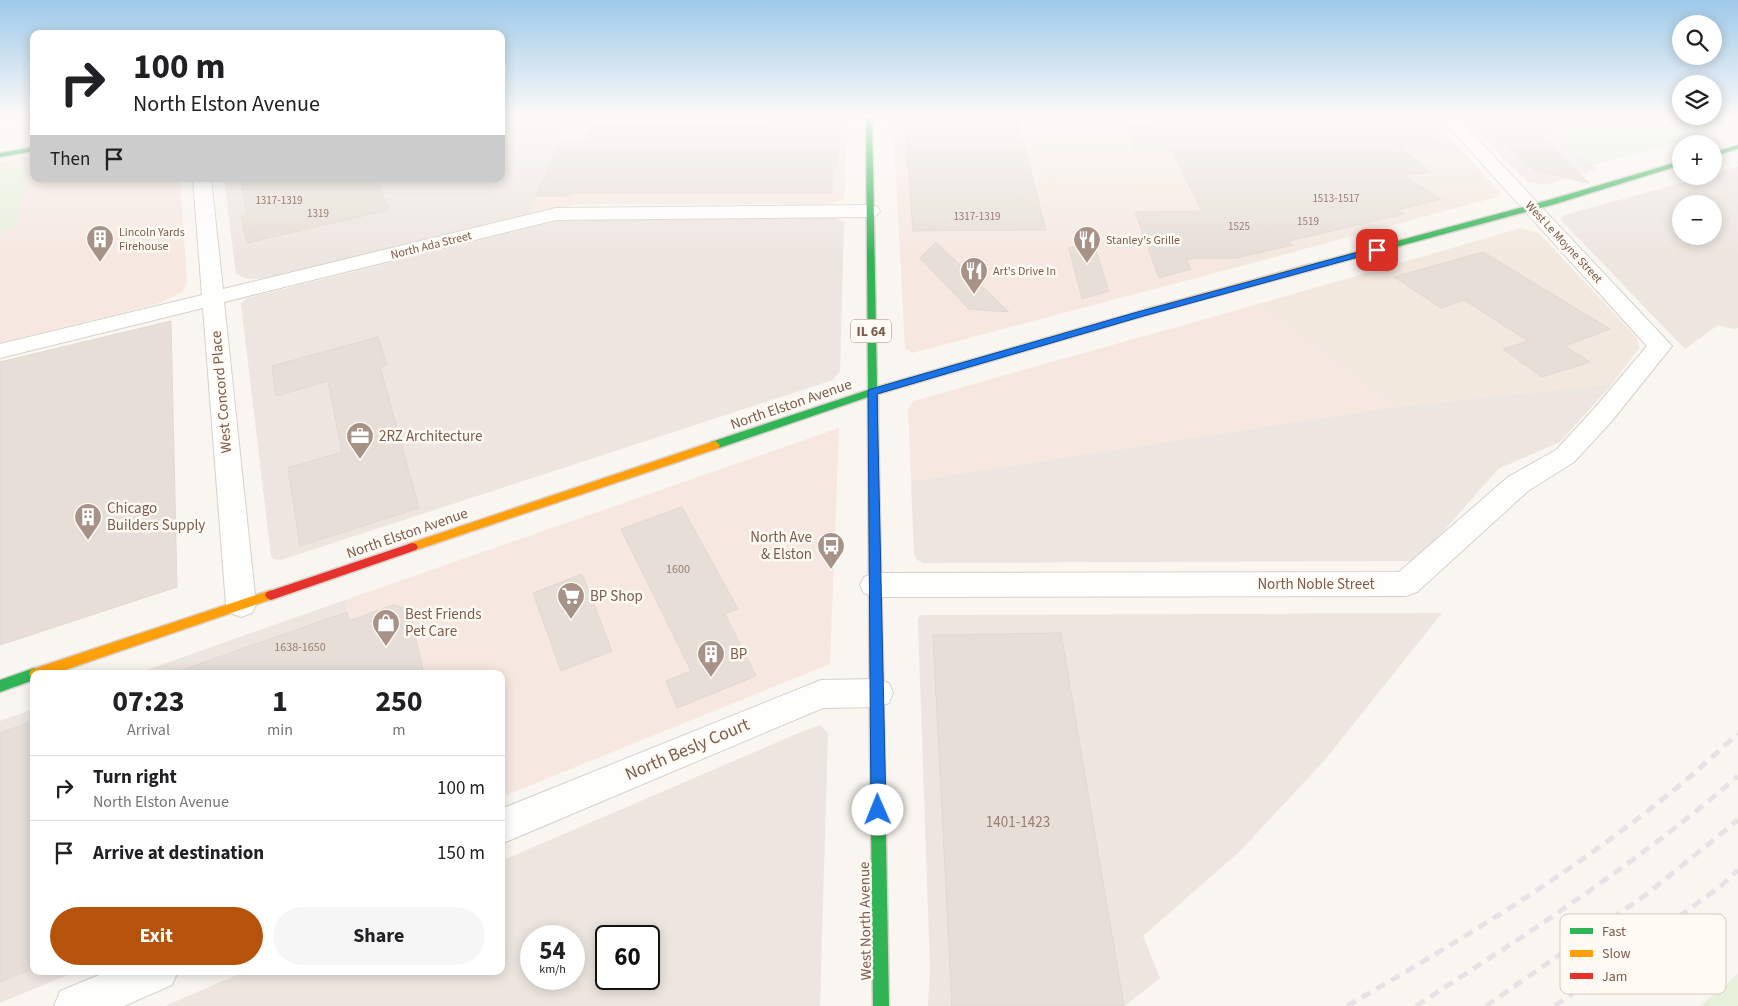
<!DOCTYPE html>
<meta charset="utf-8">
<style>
:root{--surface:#fff;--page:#f6f6f6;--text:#202124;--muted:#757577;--line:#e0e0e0;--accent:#b45309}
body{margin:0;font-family:"Source Sans 3",sans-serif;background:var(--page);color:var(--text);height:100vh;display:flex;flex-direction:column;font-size:19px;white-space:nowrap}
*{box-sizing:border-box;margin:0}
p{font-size:16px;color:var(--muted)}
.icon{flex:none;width:28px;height:28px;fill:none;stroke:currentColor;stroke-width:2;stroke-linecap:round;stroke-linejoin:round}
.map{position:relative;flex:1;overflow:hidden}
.sheet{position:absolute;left:30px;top:670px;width:475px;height:305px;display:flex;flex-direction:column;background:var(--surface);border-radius:10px;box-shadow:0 2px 12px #0003}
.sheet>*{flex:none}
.hud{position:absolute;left:30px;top:30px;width:475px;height:152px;border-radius:10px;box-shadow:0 2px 12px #0003;background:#fff;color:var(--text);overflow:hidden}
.buttons{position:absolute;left:1672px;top:15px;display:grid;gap:10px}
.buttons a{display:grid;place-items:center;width:50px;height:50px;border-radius:50%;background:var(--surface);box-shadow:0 2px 12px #0003;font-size:25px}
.speed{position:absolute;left:520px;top:925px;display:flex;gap:10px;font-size:25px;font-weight:700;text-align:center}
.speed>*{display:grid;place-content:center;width:65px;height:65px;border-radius:50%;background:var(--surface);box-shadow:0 2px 12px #0003;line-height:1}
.speed small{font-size:12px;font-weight:400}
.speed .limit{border:2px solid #111;border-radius:8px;background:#fff;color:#111}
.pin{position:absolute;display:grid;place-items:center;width:42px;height:42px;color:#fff;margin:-21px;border-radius:10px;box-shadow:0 2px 8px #0006}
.me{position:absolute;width:55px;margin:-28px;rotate:359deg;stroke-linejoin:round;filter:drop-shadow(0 0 4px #0008)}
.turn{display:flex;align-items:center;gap:18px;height:105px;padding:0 20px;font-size:22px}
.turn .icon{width:65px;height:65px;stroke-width:2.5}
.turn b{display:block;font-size:35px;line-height:42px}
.then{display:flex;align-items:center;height:48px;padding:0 20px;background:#0003;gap:10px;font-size:19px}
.eta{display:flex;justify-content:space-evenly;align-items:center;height:85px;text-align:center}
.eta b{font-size:30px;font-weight:700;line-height:35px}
.action{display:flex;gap:10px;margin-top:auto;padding:10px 20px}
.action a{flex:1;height:58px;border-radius:30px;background:var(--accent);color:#fff;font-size:20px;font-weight:700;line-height:58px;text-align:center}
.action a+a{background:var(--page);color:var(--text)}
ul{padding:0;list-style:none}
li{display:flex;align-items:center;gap:15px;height:65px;padding:0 20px;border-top:1px solid var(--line)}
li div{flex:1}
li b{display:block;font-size:19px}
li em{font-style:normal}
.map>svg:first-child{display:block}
</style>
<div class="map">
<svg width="1738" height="1006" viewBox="0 0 1738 1006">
<rect width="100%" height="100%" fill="#f9f5f0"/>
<!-- residential -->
<g fill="#f2e8de">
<polygon points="1028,116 1201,116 1235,176 1426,154 1464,153 1501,193 1497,197 1230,269 1223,263 1185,181 1045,184"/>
<polygon points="1521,228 1539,233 1636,337 1640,347 1612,384 1394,407 1259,304"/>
</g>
<!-- commercial -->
<g fill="#f6e8e1">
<polygon points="573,116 844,116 848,120 844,199 830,204 577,204 528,215"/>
<polygon points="895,116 1028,116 1045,184 1185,181 1223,263 1230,269 912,353 905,348 893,120"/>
<polygon points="34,155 34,179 180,179 187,282 182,292 157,304 0,343 0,162"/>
<polygon points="1259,304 1394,407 911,481 908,409 913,401"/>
<polygon points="839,428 830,664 501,797 501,674 359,674 345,600"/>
</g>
<!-- industrial -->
<g fill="#ede5e0" fill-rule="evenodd">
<polygon points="501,116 573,116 528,215 269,278 247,279 236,274 224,179 501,179"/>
<polygon points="1201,116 1428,116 1464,153 1425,154 1235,176"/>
<polygon points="1460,116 1537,116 1597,170 1544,185 1528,182"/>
<path d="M1738 167V328L1733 329 1718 325 1685 349 1562 221 1561 218 1564 215 1707 176H1714V174ZM1681 204H1714V236H1681Z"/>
<polygon points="834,217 844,222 840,371 833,380 281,560 274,559 271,556 241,304 247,298 569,218"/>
<polygon points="1612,384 1560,442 1498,469 1420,558 1414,561 923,563 916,559 914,553 911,481 1394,407"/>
<polygon points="345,600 359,674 135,674"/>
<polygon points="1442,613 1324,761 1239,852 1143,936 1160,978 1125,1006 928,1006 930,967 918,624 918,618 921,615"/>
<polygon points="34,709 34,971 77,971 0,1003 0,721"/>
<path d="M820 725 828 733 820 1006H165L246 971H501V861L801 732ZM531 936H574V979H531ZM606 936H649V979H606Z"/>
</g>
<!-- green -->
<g fill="#e7f0db">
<polygon points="1537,116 1738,116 1738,126 1592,165"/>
<polygon points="28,166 17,228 0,232 0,171"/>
<polygon points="1738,974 1738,1006 1700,1006"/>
</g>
<!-- building -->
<g fill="#e6ded7" stroke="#e2d8d2">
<polygon points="1478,116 1519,116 1589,183 1533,170"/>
<polygon points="1421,120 1444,147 1398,146 1431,172 1402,175 1441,199 1398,210 1404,214 1289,241 1293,245 1236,258 1186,259 1191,269 1159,278 1135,212 1202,211 1172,151 1136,151 1125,123"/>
<polygon points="905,121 1018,121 1046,230 913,231"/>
<polygon points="840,122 837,167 832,167 832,193 573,193 564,196 536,196 560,142 585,142 593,123"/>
<polygon points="241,179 376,179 389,210 247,243 241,217 247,215"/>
<polygon points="936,242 1009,312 969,309 920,258"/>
<polygon points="1093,242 1109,291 1082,299 1069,248"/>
<polygon points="1483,252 1610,329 1565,346 1590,362 1542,377 1503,349 1528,341 1464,300 1441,308 1394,277"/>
<polygon points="171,321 177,587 0,645 0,362"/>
<polygon points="378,337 387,365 380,367 419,508 300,546 288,468 342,452 328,381 276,396 272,366"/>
<polygon points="682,507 738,609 725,614 756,676 677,708 666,681 691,671 621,529"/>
<polygon points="582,574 612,651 561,671 533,593"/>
<polygon points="393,605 409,609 424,674 183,674 182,670 347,612 349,621"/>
<polygon points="1061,633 1124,1006 952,1006 933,635"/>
<polygon points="34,721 34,968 0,982 0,733"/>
</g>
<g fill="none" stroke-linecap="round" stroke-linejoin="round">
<defs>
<g id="street">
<polygon points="1439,116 1456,116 1672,346 1611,422 1574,462 1528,491 1417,592 1406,596 875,597 864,593 860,585 864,577 875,573 1399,572 1508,477 1556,450 1593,410 1647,346"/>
<polygon points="193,179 211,179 223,289 556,208 870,205 877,207 880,211 877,215 870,217 556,220 224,302 256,605 252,613 241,617 230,613 226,605 203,308 0,358 0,344 202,295"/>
<polygon points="877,679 889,683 893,693 889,703 877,707 823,708 501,844 501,809 821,680"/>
<polygon points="109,971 178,971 172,985 124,1006 54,1006 60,991"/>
</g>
<g id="fast">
<polygon points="866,116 872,116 877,387 1151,308 1154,307 1159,310 1157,312 878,394 878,427 877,429 873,430 868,427 868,397 719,448 711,448 710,445 711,442 868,390"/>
<polygon points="1738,145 1738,149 1714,156 1714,152"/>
<polygon points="34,147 34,151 0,157 0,153"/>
<polygon points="1681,161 1681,165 1555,204 1311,270 1308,271 1304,268 1305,266 1549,200"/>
<polygon points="34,668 39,670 40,674 34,674 34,680 0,692 0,680"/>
<polygon points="877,722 882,724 884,728 889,1006 873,1006 870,728 872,724"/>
</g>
<g id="slow">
<polygon points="1308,265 1312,268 1311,270 1157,312 1154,313 1149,310 1151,308"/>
<polygon points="873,424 878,427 884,728 882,732 877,734 872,732 870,728 868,427"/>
<polygon points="715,441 720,445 719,448 416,550 408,550 406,547 408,544"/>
<polygon points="271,590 275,592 277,595 275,598 53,674 34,674 34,679 29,674 31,670 36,668"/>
</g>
<polygon id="jam" points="412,543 416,544 418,547 416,550 271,600 267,598 265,595 267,592"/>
</defs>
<!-- street casing -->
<use href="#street" stroke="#d7d1cb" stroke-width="2"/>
<!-- fast casing -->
<use href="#fast" stroke="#d9d2cb" stroke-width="3"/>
<!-- slow casing -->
<use href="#slow" stroke="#d9d2cb" stroke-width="3"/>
<!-- jam casing -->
<use href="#jam" stroke="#d9d2cb" stroke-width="3"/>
<!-- street -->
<use href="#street" fill="#fefefd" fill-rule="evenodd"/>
<!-- fast -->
<use href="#fast" fill="#30b455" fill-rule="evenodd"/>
<!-- slow -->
<use href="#slow" fill="#ff9f0a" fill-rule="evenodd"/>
<!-- jam -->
<use href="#jam" fill="#e5322d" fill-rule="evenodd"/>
<!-- rail -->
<g stroke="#e6e3e7" stroke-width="5" stroke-dasharray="10 7" stroke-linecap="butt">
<path d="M1347 1006C1458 942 1569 875 1669 794 1693 775 1715 754 1738 734"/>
<path d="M1416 1006C1527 934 1638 863 1738 776"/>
<polyline points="1486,1006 1647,894 1738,820"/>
<polyline points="1555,1006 1721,886 1738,870"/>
</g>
</g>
<!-- sky -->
<linearGradient id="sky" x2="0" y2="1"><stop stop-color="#9ec9e9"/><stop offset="0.45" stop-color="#fcfaf8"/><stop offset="1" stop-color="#fcfaf8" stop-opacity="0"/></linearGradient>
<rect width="1738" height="257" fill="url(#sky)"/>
<!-- route -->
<polygon fill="#1a73e8" stroke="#114b97" points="1377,247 1380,248 1380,251 1140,317 877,394 886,810 883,815 878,817 873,815 871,810 868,390 1134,313"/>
<!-- icons -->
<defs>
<symbol id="building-pin" viewBox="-11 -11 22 30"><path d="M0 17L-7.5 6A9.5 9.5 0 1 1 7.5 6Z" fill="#a69286" stroke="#fffaf3"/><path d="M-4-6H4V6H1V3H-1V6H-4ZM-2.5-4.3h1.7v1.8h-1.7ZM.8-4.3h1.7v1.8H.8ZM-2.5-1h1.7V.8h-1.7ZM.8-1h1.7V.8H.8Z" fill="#fff"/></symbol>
<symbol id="restaurant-pin" viewBox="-11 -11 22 30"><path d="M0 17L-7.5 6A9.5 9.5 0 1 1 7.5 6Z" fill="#a69286" stroke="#fffaf3"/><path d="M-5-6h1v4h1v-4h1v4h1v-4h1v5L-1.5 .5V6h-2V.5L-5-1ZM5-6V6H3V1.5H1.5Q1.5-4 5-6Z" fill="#fff"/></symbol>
<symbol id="office-pin" viewBox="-11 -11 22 30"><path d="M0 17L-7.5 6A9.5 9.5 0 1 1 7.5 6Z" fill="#a69286" stroke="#fffaf3"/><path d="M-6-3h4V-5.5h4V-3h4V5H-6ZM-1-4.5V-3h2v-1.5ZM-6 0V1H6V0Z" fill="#fff"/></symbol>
<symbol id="bus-pin" viewBox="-11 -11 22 30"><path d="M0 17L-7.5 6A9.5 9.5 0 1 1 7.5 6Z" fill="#a69286" stroke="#fffaf3"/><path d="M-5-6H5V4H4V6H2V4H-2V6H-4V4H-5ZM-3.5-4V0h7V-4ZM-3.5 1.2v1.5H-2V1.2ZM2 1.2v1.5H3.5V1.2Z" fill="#fff"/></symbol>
<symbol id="supermarket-pin" viewBox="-11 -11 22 30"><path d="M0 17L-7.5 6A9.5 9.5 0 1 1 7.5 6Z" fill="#a69286" stroke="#fffaf3"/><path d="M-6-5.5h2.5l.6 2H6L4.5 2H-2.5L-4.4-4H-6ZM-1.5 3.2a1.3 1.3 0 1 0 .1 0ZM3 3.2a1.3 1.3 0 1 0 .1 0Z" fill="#fff"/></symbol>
<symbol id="shop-pin" viewBox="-11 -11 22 30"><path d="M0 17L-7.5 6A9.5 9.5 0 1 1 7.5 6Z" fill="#a69286" stroke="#fffaf3"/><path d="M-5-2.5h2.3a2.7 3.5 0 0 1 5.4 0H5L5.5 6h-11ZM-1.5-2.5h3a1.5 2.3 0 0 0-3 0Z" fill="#fff"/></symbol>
</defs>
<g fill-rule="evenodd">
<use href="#building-pin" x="84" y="223" width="32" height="43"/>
<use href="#restaurant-pin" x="1071" y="224" width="32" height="43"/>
<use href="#restaurant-pin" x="958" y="255" width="32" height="43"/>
<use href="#office-pin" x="344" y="420" width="32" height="43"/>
<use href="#building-pin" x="72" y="501" width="32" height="43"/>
<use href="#bus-pin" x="815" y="530" width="32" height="43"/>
<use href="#supermarket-pin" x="555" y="580" width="32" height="43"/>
<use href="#shop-pin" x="370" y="607" width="32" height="43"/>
<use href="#building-pin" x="695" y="638" width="32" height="43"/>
</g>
<g text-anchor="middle" stroke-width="5" stroke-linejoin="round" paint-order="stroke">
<!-- far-number labels -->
<g font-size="11" fill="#977e72">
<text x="1336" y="202">1513-1517</text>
<text x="279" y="204">1317-1319</text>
<text x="318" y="217">1319</text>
<text x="977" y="220">1317-1319</text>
<text x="1308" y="225">1519</text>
<text x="1239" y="230">1525</text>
</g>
<!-- far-poi labels -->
<g font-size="12" fill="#7a5c4d" stroke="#fffaf3" text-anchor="start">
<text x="119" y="236">Lincoln Yards<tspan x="119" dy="14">Firehouse</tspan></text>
<text x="1106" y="244">Stanley's Grille</text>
<text x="993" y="275">Art's Drive In</text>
</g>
<!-- far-street labels -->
<g font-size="12" fill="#7a5c4d" stroke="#fffaf3">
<text transform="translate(1564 242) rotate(47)" y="4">West Le Moyne Street</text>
<text transform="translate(431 245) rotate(-14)" y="4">North Ada Street</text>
</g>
<!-- number labels -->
<g font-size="12" fill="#977e72">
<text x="678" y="573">1600</text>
<text x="300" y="651">1638-1650</text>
</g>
<!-- shield labels -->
<rect fill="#fffaf3" stroke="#a28b7f" stroke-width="1" x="851" y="319.5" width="40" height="23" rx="4"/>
<g font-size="14" font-weight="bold" fill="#7a5c4d">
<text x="871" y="336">IL 64</text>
</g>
<!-- street labels -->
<g font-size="15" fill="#7a5c4d" stroke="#fffaf3">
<text transform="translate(221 392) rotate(-95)" y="5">West Concord Place</text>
<text transform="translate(791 404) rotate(-19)" y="5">North Elston Avenue</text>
<text transform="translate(407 533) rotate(-19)" y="5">North Elston Avenue</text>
<text x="1316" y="589">North Noble Street</text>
<text transform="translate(865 921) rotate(-91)" y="5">West North Avenue</text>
</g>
<!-- poi labels -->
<g font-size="15" fill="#7a5c4d" stroke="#fffaf3" text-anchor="start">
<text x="379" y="441">2RZ Architecture</text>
<text x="107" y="513">Chicago<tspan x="107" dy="17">Builders Supply</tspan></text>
<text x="812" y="542" text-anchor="end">North Ave<tspan x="812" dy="17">&amp; Elston</tspan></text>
<text x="590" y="601">BP Shop</text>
<text x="405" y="619">Best Friends<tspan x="405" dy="17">Pet Care</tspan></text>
<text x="730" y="659">BP</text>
</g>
<!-- near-number labels -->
<g font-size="15" fill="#977e72">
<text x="1018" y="827">1401-1423</text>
</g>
<!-- near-street labels -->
<g font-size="18" fill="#7a5c4d" stroke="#fffaf3">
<text transform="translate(687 749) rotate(-23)" y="6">North Besly Court</text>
</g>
</g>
<!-- legend -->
<rect x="1560" y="914" width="166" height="80" rx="8" fill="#fffaf3" stroke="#d7cbc1" stroke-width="1"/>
<rect x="1570" y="928" width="23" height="6" fill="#30b455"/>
<rect x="1570" y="950" width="23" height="7" fill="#ff9f0a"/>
<rect x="1570" y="973" width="23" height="6" fill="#e5322d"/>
<g font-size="14" fill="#7a5c4d">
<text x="1602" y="936">Fast</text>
<text x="1602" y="958">Slow</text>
<text x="1602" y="981">Jam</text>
</g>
</svg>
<div class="buttons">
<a><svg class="icon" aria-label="search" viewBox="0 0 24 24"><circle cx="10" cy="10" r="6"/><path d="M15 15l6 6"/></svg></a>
<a><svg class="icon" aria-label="layers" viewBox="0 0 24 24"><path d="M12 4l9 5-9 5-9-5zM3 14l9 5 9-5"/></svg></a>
<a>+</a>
<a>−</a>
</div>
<div class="speed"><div>54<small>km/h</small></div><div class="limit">60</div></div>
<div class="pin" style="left:1377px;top:250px;background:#d93025"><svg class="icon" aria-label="arrive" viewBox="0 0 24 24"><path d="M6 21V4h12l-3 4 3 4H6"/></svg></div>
<svg class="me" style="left:878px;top:810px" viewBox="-20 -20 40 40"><circle r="19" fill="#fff"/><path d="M0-13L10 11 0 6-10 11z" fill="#1a73e8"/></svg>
<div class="hud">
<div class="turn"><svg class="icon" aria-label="right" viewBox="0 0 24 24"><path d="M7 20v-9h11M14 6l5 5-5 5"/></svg><div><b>100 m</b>North Elston Avenue</div></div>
<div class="then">Then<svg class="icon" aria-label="arrive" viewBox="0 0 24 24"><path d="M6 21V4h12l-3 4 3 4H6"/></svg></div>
</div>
<section class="sheet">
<div class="eta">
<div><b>07:23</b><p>Arrival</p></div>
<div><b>1</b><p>min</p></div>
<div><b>250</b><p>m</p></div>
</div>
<ul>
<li><svg class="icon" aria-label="right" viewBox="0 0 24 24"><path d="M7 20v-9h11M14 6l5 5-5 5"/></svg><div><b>Turn right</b><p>North Elston Avenue</p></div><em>100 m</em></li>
<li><svg class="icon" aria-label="arrive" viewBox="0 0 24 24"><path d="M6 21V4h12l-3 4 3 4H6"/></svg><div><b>Arrive at destination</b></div><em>150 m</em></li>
</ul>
<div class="action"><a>Exit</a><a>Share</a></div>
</section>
</div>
